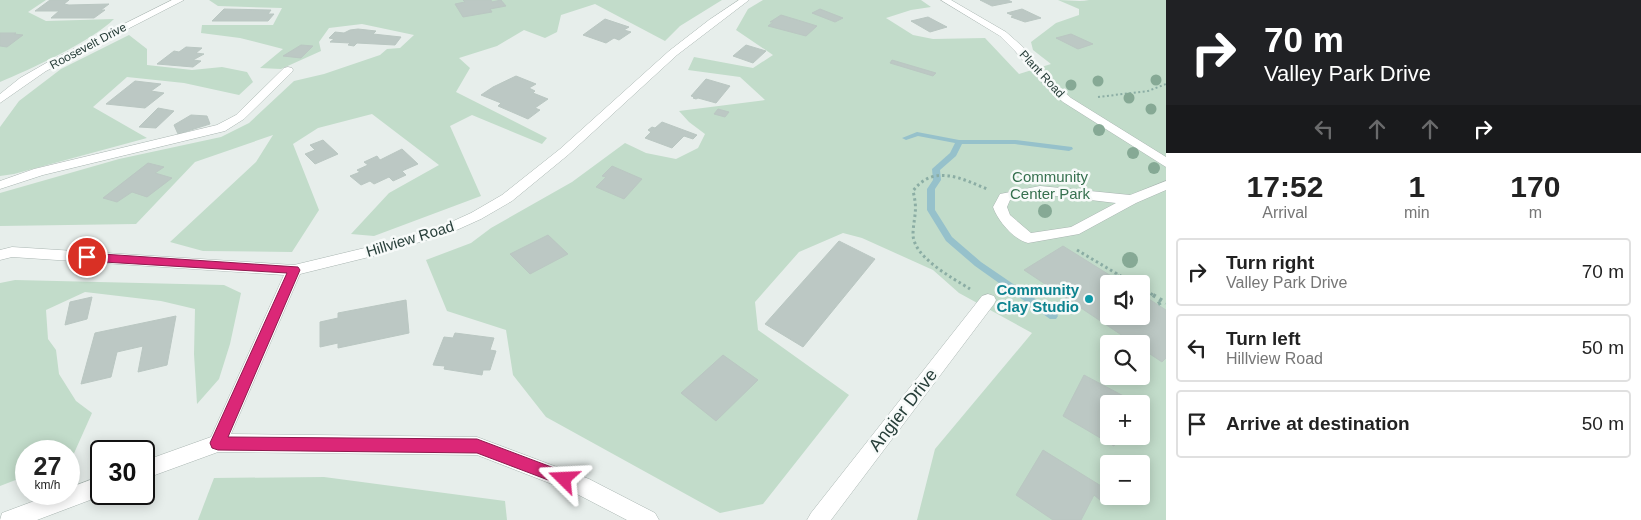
<!DOCTYPE html>
<meta charset="utf-8">
<style>
:root{--surface:#fff;--page:#f6f6f6;--text:#222;--muted:#767676;--line:#e0e0e0}
body{margin:0;font-family:Arial,sans-serif;background:var(--page);color:var(--text);height:100vh;display:flex;flex-direction:column;font-size:19px;white-space:nowrap}
*{box-sizing:border-box;margin:0}
p{font-size:16px;color:var(--muted)}
.icon{flex:none;width:28px;height:28px;fill:none;stroke:currentColor;stroke-width:2;stroke-linecap:round;stroke-linejoin:round}
.map{position:relative;flex:1;overflow:hidden}
.drawer{display:flex;flex-direction:column;background:var(--surface);width:475px}
.drawer>*{flex:none}
.banner{background:#202124;color:#fff;overflow:hidden}
.tools{position:absolute;left:1100px;top:275px;display:grid;gap:10px}
.tools a{display:grid;place-items:center;width:50px;height:50px;border-radius:5px;background:var(--surface);box-shadow:0 2px 12px #0003;font-size:25px}
.speed{position:absolute;left:15px;top:440px;display:flex;gap:10px;font-size:25px;font-weight:700;text-align:center}
.speed>*{display:grid;place-content:center;width:65px;height:65px;border-radius:50%;background:var(--surface);box-shadow:0 2px 12px #0003;line-height:1}
.speed small{font-size:12px;font-weight:400}
.speed .limit{border:2px solid #111;border-radius:8px;background:#fff;color:#111}
.pin{position:absolute;display:grid;place-items:center;width:42px;height:42px;color:#fff;margin:-21px;border:2px solid #fff;border-radius:50%;box-shadow:0 1px 5px #0007}
.me{position:absolute;width:55px;margin:-28px;rotate:291deg;stroke-linejoin:round;filter:drop-shadow(0 0 4px #0008)}
.turn{display:flex;align-items:center;gap:18px;height:105px;padding:0 15px;font-size:22px}
.turn .icon{width:65px;height:65px;stroke-width:2.5}
.turn b{display:block;font-size:35px;line-height:42px}
.lanes{display:flex;align-items:center;height:48px;padding:0 15px;background:#0003;justify-content:center;gap:25px;direction:ltr}
.lanes .off{opacity:.35}
.eta{display:flex;justify-content:space-evenly;align-items:center;height:85px;text-align:center}
.eta b{font-size:30px;font-weight:700;line-height:35px}
ul{padding:0;list-style:none}
li{display:flex;align-items:center;gap:15px;height:68px;margin:0 10px 8px;padding:0 5px;border:2px solid var(--line);border-radius:5px}
li div{flex:1}
li b{display:block;font-size:19px}
li em{font-style:normal}
main{display:flex;flex:1;min-height:0}
.map>svg:first-child{display:block}
</style>
<main>
<div class="map">
<svg width="1166" height="520" viewBox="0 0 1166 520">
<rect width="100%" height="100%" fill="#e7eeeb"/>
<!-- green -->
<g fill="#c2dcca" fill-rule="evenodd">
<path d="M0 0H46L28 12 46 21 114 19C92 41 29 70 0 82Z"/>
<polygon points="209,0 722,0 680,26 665,41 595,4 561,15 557,32 545,38 524,30 497,46 459,58 470,68 456,92 547,138 542,144 472,115 450,126 481,196 374,236 351,234 389,193 439,165 372,114 318,128 293,144 319,210 292,252 203,251 170,242 256,162 273,135 195,162 136,224 0,226 0,193 119,159 221,137 249,123 294,81 324,74 380,55 387,49 400,48 414,35 362,24 329,28 319,42 321,51 281,69 260,68 283,49 240,38 201,33 202,25 273,25 282,8 218,6"/>
<path d="M763 0H921L931 7 911 10 886 18 913 35 933 39 985 38 1019 74 1051 64 1033 50 1031 42 1056 23 1079 15V9L1058 0C1069 0 1080 2 1089 0H1166V520H917L935 449 1032 333 959 293 933 270 862 238 843 233 799 252 755 302 758 330 849 395 763 504 720 513 546 417 513 375 506 330 447 311 426 260 471 243 491 228 572 182 625 143 646 153 676 159 698 148 705 134 689 122 679 111 765 100 740 77 688 70 694 57 753 68 773 55 736 30 748 9ZM1109 284H1141V316H1109ZM1109 344H1141V376H1109ZM1109 404H1141V436H1109ZM1109 464H1141V496H1109Z"/>
<polygon points="129,35 147,49 147,65 192,70 222,67 247,72 253,82 239,95 184,83 127,77 93,107 147,138 14,174 0,176 0,127 19,101 61,69"/>
<polygon points="15,280 224,285 241,293 230,344 219,379 197,404 194,354 195,309 161,301 85,292 46,310 48,339 56,350 59,374 76,401 92,413 71,460 69,461 69,451 26,451 26,476 0,486 0,283"/>
<polygon points="324,477 505,501 507,520 198,520 214,478"/>
</g>
<g fill="none" stroke-linecap="round" stroke-linejoin="round">
<!-- stream -->
<polygon fill="#96c1cb" fill-rule="evenodd" points="917,132 959,140 1015,140 1072,147 1073,149 1069,151 1015,144 962,144 956,156 940,170 941,180 935,189 935,210 952,237 981,262 1056,313 1058,316 1056,319 1050,319 975,266 946,241 927,210 927,189 933,180 932,169 950,153 955,143 918,136 906,140 902,138"/>
</g>
<!-- building -->
<g fill="#bcc8c4" stroke="#bac7c2">
<polygon points="50,0 69,0 64,4 69,5 109,4 101,10 105,10 94,18 51,18 59,11 35,11"/>
<polygon points="463,0 491,0 492,2 501,0 506,6 490,9 492,12 463,17 455,4 465,2"/>
<polygon points="980,0 1008,0 1012,2 992,6"/>
<polygon points="224,9 271,10 268,14 274,14 268,21 212,21"/>
<polygon points="820,9 843,18 835,22 812,13"/>
<polygon points="1022,9 1041,18 1025,22 1011,17 1014,16 1007,13"/>
<polygon points="781,15 801,21 817,26 806,36 768,26 773,22 770,22"/>
<polygon points="928,17 947,27 930,32 911,21"/>
<polygon points="605,19 629,27 624,30 631,32 619,40 614,38 606,43 583,35"/>
<polygon points="358,29 376,31 373,34 401,37 395,45 357,43 354,46 348,45 350,43 330,42 334,39 329,38 335,32 344,33 350,30"/>
<polygon points="0,33 16,33 14,34 23,35 7,47 0,46"/>
<polygon points="1071,34 1093,44 1078,49 1056,38"/>
<polygon points="301,45 313,46 301,58 283,56"/>
<polygon points="746,45 766,51 753,63 733,56"/>
<polygon points="186,47 202,48 196,53 204,54 193,60 201,61 193,67 157,64 174,51 179,52"/>
<polygon points="892,60 936,73 933,76 890,63"/>
<polygon points="516,76 536,84 529,88 535,91 533,93 548,99 535,108 540,110 528,119 498,106 501,103 481,95 493,87"/>
<polygon points="706,79 730,86 716,103 698,98 696,99 693,98 694,97 691,96"/>
<polygon points="135,81 161,84 151,91 164,93 145,108 106,104"/>
<polygon points="158,108 174,111 156,128 139,127"/>
<polygon points="718,109 729,112 725,117 714,114"/>
<polygon points="191,115 207,116 210,124 178,134 174,125"/>
<polygon points="662,122 697,135 693,139 684,136 672,148 645,138 651,132 648,130 652,127 655,128"/>
<polygon points="323,140 338,154 315,164 305,154 315,150 310,145"/>
<polygon points="402,149 418,164 402,171 406,175 393,181 389,177 374,184 370,181 361,185 350,176 360,172 357,170 368,165 364,162 377,156 380,160"/>
<polygon points="148,163 164,167 155,173 172,178 147,197 132,192 117,202 103,198"/>
<polygon points="612,166 642,179 624,199 596,187 606,177 602,176"/>
<polygon points="548,235 568,254 530,274 510,254"/>
<polygon points="839,241 875,259 803,347 765,324"/>
<polygon points="1063,246 1124,284 1109,284 1109,316 1141,316 1141,294 1166,310 1166,358 1162,362 1141,348 1141,344 1135,344 1024,270"/>
<polygon points="92,297 87,319 65,325 70,302"/>
<polygon points="406,300 409,333 338,348 338,343 320,347 320,322 338,318 338,313"/>
<polygon points="176,316 167,365 138,372 143,346 117,352 111,377 81,384 95,333"/>
<polygon points="455,333 494,338 490,350 496,351 490,370 483,370 482,375 444,369 445,366 433,365 444,337 453,338"/>
<polygon points="723,355 758,380 716,421 681,393"/>
<polygon points="1084,375 1133,401 1132,404 1109,404 1109,436 1118,436 1114,446 1063,416"/>
<polygon points="1043,450 1106,489 1100,500 1094,495 1081,520 1053,520 1016,495"/>
</g>
<g fill="none" stroke-linecap="round" stroke-linejoin="round">
<defs>
<polygon id="lane" points="288,67 292,68 293,70 292,72 244,119 225,131 43,175 0,189 0,181 34,169 217,125 236,115 284,68"/>
<g id="street">
<polygon points="172,0 184,0 46,71 0,103 0,94 20,78 48,62"/>
<polygon points="739,0 749,0 677,55 568,155 512,201 481,219 450,233 373,256 300,274 231,434 477,437 589,479 655,513 659,520 627,520 575,493 477,455 218,452 144,479 144,461 211,437 284,275 12,257 0,260 0,250 12,247 294,265 373,246 440,227 471,213 502,195 560,149 669,51 709,20"/>
<polygon points="941,0 951,0 1006,32 1023,47 1055,84 1071,98 1166,157 1166,167 1063,102 1047,88 1015,51 1000,36"/>
<path d="M1166 181V190L1136 203 1079 234 1028 243C1013 239 998 221 993 207L1000 194 1040 186 1130 195ZM1040 194 1116 203 1071 227 1031 233 1010 215 1007 207 1010 200Z"/>
<polygon points="988,294 994,296 996,300 994,304 831,520 807,520 811,513 982,296"/>
<polygon points="101,476 101,494 106,494 37,520 0,520 2,513 53,494 69,494 69,488"/>
</g>
</defs>
<!-- lane casing -->
<use href="#lane" stroke="#aab6b2" stroke-width="1"/>
<!-- street casing -->
<use href="#street" stroke="#aab6b2" stroke-width="1"/>
<!-- path-far2 -->
<polyline stroke="#8bada4" stroke-width="2" stroke-dasharray="2 2.5" stroke-linecap="butt" points="1098,97 1148,91 1166,84"/>
<!-- path-far1 -->
<g stroke="#8bada4" stroke-width="3" stroke-dasharray="2.5 3" stroke-linecap="butt">
<polyline points="1077,250 1134,284"/>
<polyline points="1113,277 1118,274"/>
<polyline points="1141,288 1155,296"/>
<path d="M970 289C953 278 912 257 913 233 914 215 918 211 913 191 933 164 961 178 987 189"/>
</g>
<!-- path -->
<g stroke="#8bada4" stroke-width="4" stroke-dasharray="3 4.5" stroke-linecap="butt">
<polyline points="1153,295 1166,303"/>
<polyline points="1158,304 1163,301"/>
</g>
<!-- lane -->
<use href="#lane" fill="#fff" fill-rule="evenodd"/>
<!-- street -->
<use href="#street" fill="#fff" fill-rule="evenodd"/>
</g>
<!-- trees -->
<g fill="#86a995">
<circle cx="1156" cy="80" r="5.5"/>
<circle cx="1098" cy="81" r="5.5"/>
<circle cx="1071" cy="85" r="5.5"/>
<circle cx="1129" cy="98" r="5.5"/>
<circle cx="1151" cy="109" r="5.5"/>
<circle cx="1099" cy="130" r="6"/>
<circle cx="1133" cy="153" r="6"/>
<circle cx="1154" cy="168" r="6"/>
<circle cx="1045" cy="211" r="7"/>
<circle cx="1130" cy="260" r="8"/>
</g>
<!-- route -->
<polygon fill="#db2777" stroke="#8e194d" points="87,253 298,267 300,270 228,437 477,439 570,474 572,479 570,484 564,486 477,453 218,450 212,448 210,443 287,273 87,261 81,257"/>
<!-- markers -->
<circle fill="#0f9aa8" stroke="#f7faf9" stroke-width="2" cx="1089" cy="299" r="5"/>
<g text-anchor="middle" stroke-width="5" stroke-linejoin="round" paint-order="stroke">
<!-- far-street labels -->
<g font-size="12" fill="#273e39" stroke="#f7faf9">
<text transform="translate(88 46) rotate(-28)" y="4">Roosevelt Drive</text>
<text transform="translate(1042 74) rotate(47)" y="4">Plant Road</text>
</g>
<!-- park labels -->
<g font-size="15" fill="#36704f" stroke="#f7faf9">
<text x="1050" y="182">Community<tspan x="1050" dy="17">Center Park</tspan></text>
</g>
<!-- street labels -->
<g font-size="15" fill="#273e39" stroke="#f7faf9">
<text transform="translate(410 239) rotate(-17)" y="5">Hillview Road</text>
</g>
<!-- culture labels -->
<g font-size="15" font-weight="bold" fill="#0d838f" stroke="#f7faf9" text-anchor="end">
<text x="1079" y="295">Community<tspan x="1079" dy="17">Clay Studio</tspan></text>
</g>
<!-- near-street labels -->
<g font-size="18" fill="#273e39" stroke="#f7faf9">
<text transform="translate(903 410) rotate(-52)" y="6">Angier Drive</text>
</g>
</g>
</svg>
<div class="tools">
<a><svg class="icon" aria-label="sound" viewBox="0 0 24 24"><path d="M4 9h4l5-4v14l-5-4H4zM17 9q2 3 0 6"/></svg></a>
<a><svg class="icon" aria-label="search" viewBox="0 0 24 24"><circle cx="10" cy="10" r="6"/><path d="M15 15l6 6"/></svg></a>
<a>+</a>
<a>−</a>
</div>
<div class="speed"><div>27<small>km/h</small></div><div class="limit">30</div></div>
<div class="pin" style="left:87px;top:257px;background:#d93025"><svg class="icon" aria-label="arrive" viewBox="0 0 24 24"><path d="M6 21V4h12l-3 4 3 4H6"/></svg></div>
<svg class="me" style="left:564px;top:479px" viewBox="-20 -20 40 40"><path d="M0-17L14 15 0 8-14 15z" fill="#db2777" stroke="#fff" stroke-width="4"/></svg>
</div>
<section class="drawer">
<div class="banner">
<div class="turn"><svg class="icon" aria-label="right" viewBox="0 0 24 24"><path d="M7 20v-9h11M14 6l5 5-5 5"/></svg><div><b>70 m</b>Valley Park Drive</div></div>
<div class="lanes"><svg class="icon off" aria-label="left" viewBox="0 0 24 24"><path d="M17 20v-9H6M10 6l-5 5 5 5"/></svg><svg class="icon off" aria-label="ahead" viewBox="0 0 24 24"><path d="M12 20V5M6 11l6-6 6 6"/></svg><svg class="icon off" aria-label="ahead" viewBox="0 0 24 24"><path d="M12 20V5M6 11l6-6 6 6"/></svg><svg class="icon" aria-label="right" viewBox="0 0 24 24"><path d="M7 20v-9h11M14 6l5 5-5 5"/></svg></div>
</div>
<div class="eta">
<div><b>17:52</b><p>Arrival</p></div>
<div><b>1</b><p>min</p></div>
<div><b>170</b><p>m</p></div>
</div>
<ul>
<li><svg class="icon" aria-label="right" viewBox="0 0 24 24"><path d="M7 20v-9h11M14 6l5 5-5 5"/></svg><div><b>Turn right</b><p>Valley Park Drive</p></div><em>70 m</em></li>
<li><svg class="icon" aria-label="left" viewBox="0 0 24 24"><path d="M17 20v-9H6M10 6l-5 5 5 5"/></svg><div><b>Turn left</b><p>Hillview Road</p></div><em>50 m</em></li>
<li><svg class="icon" aria-label="arrive" viewBox="0 0 24 24"><path d="M6 21V4h12l-3 4 3 4H6"/></svg><div><b>Arrive at destination</b></div><em>50 m</em></li>
</ul>
</section>
</main>
